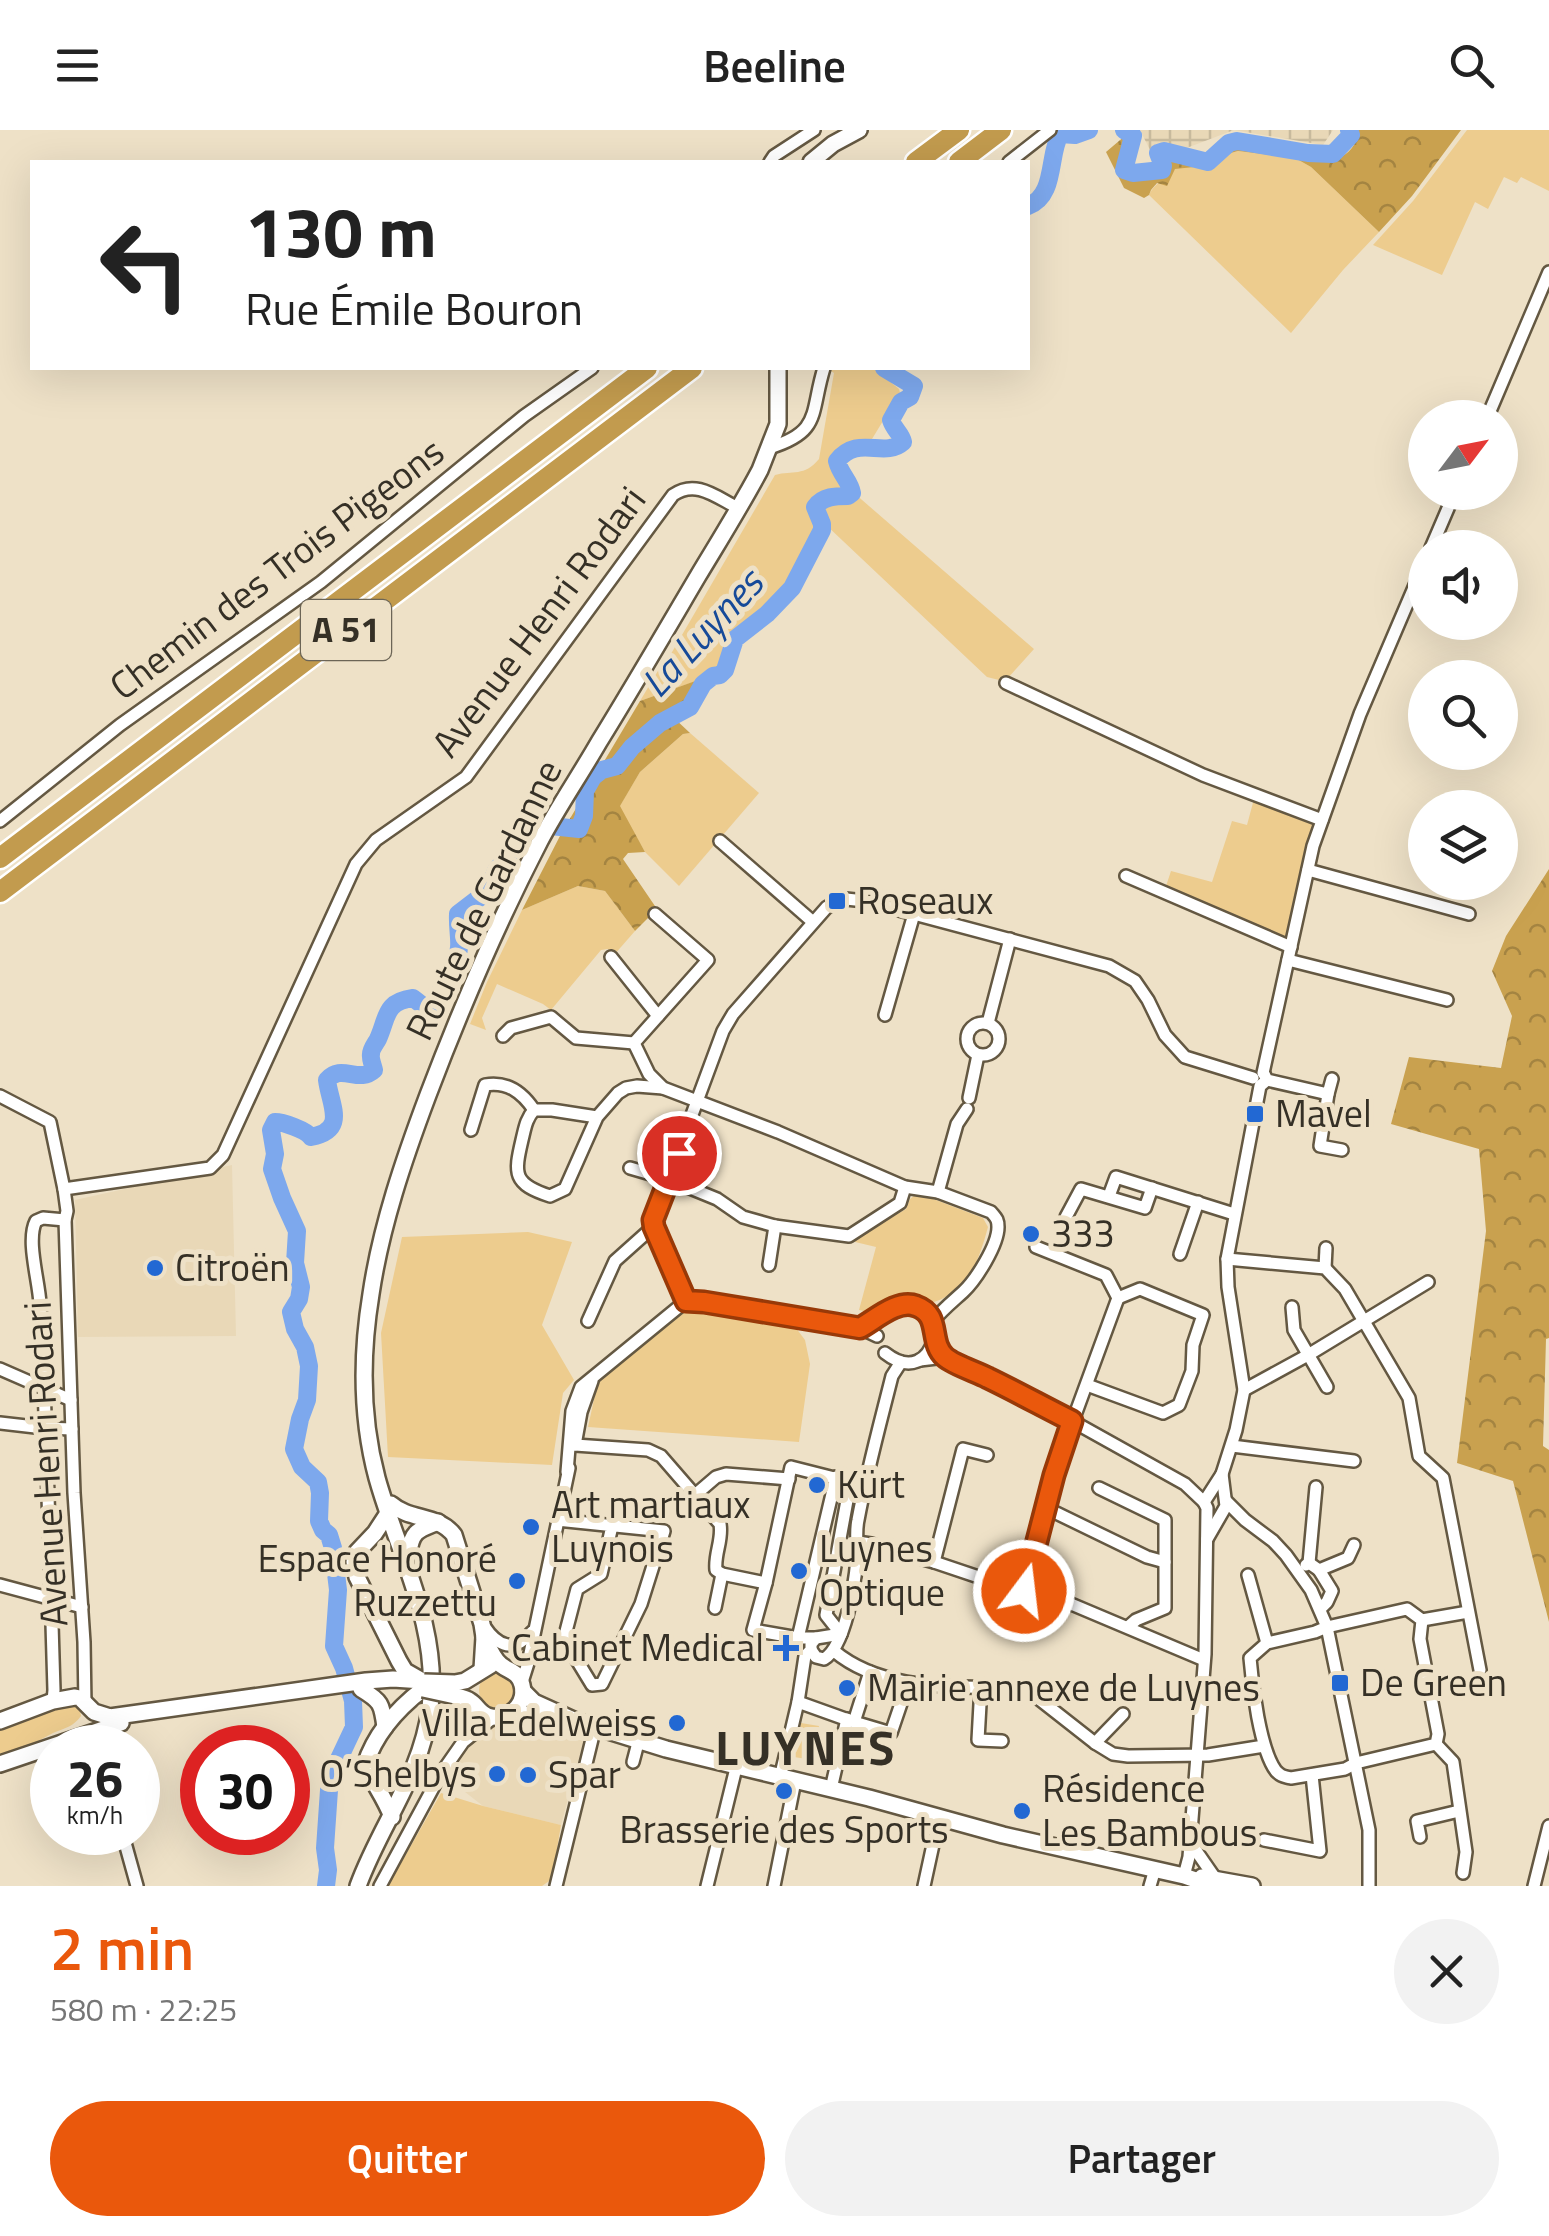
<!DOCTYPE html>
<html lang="fr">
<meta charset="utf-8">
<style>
:root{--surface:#fff;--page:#f2f2f2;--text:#222;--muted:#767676;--accent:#ea580c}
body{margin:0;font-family:"Titillium Web",sans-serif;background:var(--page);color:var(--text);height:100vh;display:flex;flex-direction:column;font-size:38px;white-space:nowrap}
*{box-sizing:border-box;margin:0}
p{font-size:32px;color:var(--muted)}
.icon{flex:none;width:55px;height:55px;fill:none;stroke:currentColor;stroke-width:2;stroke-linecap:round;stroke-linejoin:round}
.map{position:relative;height:1756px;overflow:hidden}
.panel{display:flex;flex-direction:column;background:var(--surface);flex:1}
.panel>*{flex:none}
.guide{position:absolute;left:30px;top:30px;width:1000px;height:210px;border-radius:0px;box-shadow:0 10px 40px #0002;background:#fff;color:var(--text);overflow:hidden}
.needle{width:65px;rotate:58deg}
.controls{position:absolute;left:1408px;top:270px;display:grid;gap:20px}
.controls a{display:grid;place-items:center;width:110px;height:110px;border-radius:50%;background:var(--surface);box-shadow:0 10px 40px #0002;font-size:50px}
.speed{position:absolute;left:30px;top:1595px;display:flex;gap:20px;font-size:50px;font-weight:700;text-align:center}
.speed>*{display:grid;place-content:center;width:130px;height:130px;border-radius:50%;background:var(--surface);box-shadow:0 10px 40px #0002;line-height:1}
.speed small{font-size:25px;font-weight:400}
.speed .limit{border:15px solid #d22;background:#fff;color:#111}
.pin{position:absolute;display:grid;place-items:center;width:85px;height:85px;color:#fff;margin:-42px;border:5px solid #fff;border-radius:50%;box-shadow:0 2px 10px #0007}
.me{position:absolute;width:110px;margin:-55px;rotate:15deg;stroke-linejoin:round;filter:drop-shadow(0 0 8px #0008)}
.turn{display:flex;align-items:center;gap:35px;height:210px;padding:0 50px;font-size:45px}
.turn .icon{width:130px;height:130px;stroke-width:2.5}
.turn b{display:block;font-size:70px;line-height:85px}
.round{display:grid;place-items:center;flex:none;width:105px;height:105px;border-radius:52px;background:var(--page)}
.summary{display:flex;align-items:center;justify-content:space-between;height:170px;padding:0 50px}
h1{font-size:60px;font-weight:600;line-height:75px;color:var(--accent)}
.action{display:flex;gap:20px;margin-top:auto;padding:20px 50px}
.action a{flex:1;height:115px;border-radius:60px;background:var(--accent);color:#fff;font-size:40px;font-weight:600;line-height:115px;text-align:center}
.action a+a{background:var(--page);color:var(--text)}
header{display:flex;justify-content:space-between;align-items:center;height:130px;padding:0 50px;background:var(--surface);font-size:45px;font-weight:600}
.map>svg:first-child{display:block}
</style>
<header><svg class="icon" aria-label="menu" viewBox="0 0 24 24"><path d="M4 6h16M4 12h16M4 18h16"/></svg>Beeline<svg class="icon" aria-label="search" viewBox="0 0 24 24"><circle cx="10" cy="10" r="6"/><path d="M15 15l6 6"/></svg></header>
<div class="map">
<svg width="1549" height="1756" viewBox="0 0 1549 1756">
<defs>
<pattern id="industrial-grid" width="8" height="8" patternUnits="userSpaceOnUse" patternTransform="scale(2.5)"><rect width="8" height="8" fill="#e9d8b7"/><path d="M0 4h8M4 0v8" fill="none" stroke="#c8ba9d"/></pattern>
<pattern id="forest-crowns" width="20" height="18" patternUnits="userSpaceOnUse" patternTransform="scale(2.5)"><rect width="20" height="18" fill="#c9a14f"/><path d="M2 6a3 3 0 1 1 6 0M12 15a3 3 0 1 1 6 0" fill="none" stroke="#a48441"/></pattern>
</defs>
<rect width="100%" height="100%" fill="#eee1c7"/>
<!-- built -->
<g fill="#e9d8b7">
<polygon points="232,1035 236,1206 78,1207 75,1070"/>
<polygon points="516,1593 533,1599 544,1593 584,1609 561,1695 483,1676 447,1648 478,1605 493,1596"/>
</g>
<!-- industrial -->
<polygon fill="url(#industrial-grid)" points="1140,0 1333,0 1323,15 1234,0 1155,30"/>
<!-- green -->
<g fill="#edcc8e">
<polygon points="1467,0 1549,0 1549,61 1521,47 1517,53 1504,47 1488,79 1475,72 1442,145 1373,115 1413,71"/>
<path d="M1238 21 1295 28 1311 37 1379 102 1343 140 1291 203 1149 65C1152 56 1168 46 1176 38L1213 35 1231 23Z"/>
<path d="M834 238H873L899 259 900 263 872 309C856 310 844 314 834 326L835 339 850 359 849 364 834 363 814 373 813 376 820 398 791 455 758 489 734 508 718 543 640 571 662 534 668 529 775 345C793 340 804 347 819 329L834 243 831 241Z"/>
<polygon points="854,363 1034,519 1007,549 1003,551 987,547 825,394 818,375 832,367 850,368"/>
<polygon points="690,603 759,663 679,756 645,722 619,677 640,642 683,604"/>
<polygon points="1254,669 1313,694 1288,810 1284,810 1167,760 1166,756 1171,741 1212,752 1232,691 1247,695"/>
<polygon points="578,756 605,761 635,801 614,825 608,819 601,820 551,880 543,874 497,854 482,888 486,900 470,894 487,852 522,780"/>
<path d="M915 1065H923L983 1088 988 1097C979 1129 970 1160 934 1172 903 1155 896 1162 869 1182L859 1180 876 1117 851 1111 906 1079 910 1069Z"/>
<polygon points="528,1102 572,1112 542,1195 574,1250 563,1263 552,1335 388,1327 381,1203 402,1107"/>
<polygon points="691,1177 723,1181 723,1185 739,1189 741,1184 793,1194 805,1210 810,1234 799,1312 588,1297 598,1251"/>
<circle cx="497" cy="1560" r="18"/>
<path d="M71 1571 79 1575 81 1586C73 1597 65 1598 53 1603 35 1613 20 1620 0 1627V1597Z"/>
<polygon points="801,1593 819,1596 813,1630 794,1627"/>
<polygon points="441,1663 483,1676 561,1695 552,1749 542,1756 388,1756"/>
</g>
<!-- forest -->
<g fill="url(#forest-crowns)">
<path d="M1357 0H1461L1412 66 1379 102 1311 37 1295 28 1238 21 1231 23 1213 35 1175 39 1167 56 1157 53 1151 60 1149 65 1144 68 1124 58 1106 22 1126 5 1129 6C1131 18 1120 31 1124 43L1129 46 1166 41 1167 37 1161 25 1164 22C1179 26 1199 40 1215 31 1223 26 1225 18 1234 13L1333 32C1346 25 1359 16 1357 0Z"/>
<polygon points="709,546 716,548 702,558 694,574 673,587 690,603 683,604 640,642 620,676 645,722 628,723 623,729 657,779 635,801 605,761 578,756 522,780 562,702 640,571"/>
<polygon points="1549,739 1549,1208 1546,1209 1543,1316 1549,1320 1549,1492 1513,1351 1457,1333 1486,1101 1479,1019 1391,994 1409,927 1501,938 1512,886 1492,841 1506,806"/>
</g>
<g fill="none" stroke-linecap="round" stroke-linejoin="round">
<!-- river -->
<g stroke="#7da8ed" stroke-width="18">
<polyline points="1124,0 1133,6 1124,40 1133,43 1162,40 1163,36 1158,23 1164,21 1208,32 1229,13 1237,11 1308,23 1333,24 1351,5 1349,0"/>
<path d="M1028 76C1056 66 1048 26 1060 4L1075 5 1089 0"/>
<path d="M326 1756 328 1740 325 1718 329 1660 338 1631 354 1597 353 1571 344 1538 334 1516 338 1460 333 1418 329 1405 323 1400 319 1391 320 1363 318 1352 302 1337 294 1319 300 1289 307 1270 309 1236 305 1217 295 1199 291 1182 299 1169 301 1157 295 1133 297 1101 282 1068 272 1039 275 1024 271 1000 275 992C283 992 306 1000 311 1007 348 1000 330 975 327 950 341 933 359 954 374 940 373 935 370 929 371 924 371 919 376 913 378 909 388 887 384 872 413 868L422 875 432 878 438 873C439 856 449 851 455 835 463 812 457 806 458 784L488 761 496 741 515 716 521 699 532 694 579 699 584 686 585 661 593 647 602 640 617 636 632 617 660 593 690 577 703 554 713 546 720 545 725 540 735 509 767 484 792 458 822 400V394L815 377C823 366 836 366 848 366L852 363C850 351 840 344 837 331 858 304 884 329 903 312 901 303 894 300 891 290L901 272 910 267 914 256 884 238"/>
</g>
<defs>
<g id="street">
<polyline points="770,32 774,26 814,0"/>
<polyline points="1009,32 1050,0"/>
<polyline points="1487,288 1549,142"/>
<path d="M769 318C822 302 810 283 824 238"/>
<polyline points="1431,418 1455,362"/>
<polyline points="1006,553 1203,645 1322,690"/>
<polyline points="0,691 120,595 321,452 524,286 592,238"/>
<polyline points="720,711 813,792"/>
<polyline points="1308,740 1469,784"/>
<polyline points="1126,746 1291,817"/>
<path d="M655 784 708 830 634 913 649 944 663 958 778 1002 905 1057 938 1062 991 1082C996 1088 998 1089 998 1097 998 1115 976 1150 963 1162 952 1172 943 1179 933 1191"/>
<polyline points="611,827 658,886"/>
<polyline points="1288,830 1447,870"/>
<polyline points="885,885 914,784"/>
<circle cx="983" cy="909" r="16"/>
<polyline points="988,893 1010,809"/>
<polyline points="503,906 511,898 551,887 576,908 634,913"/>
<polyline points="1263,943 1313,716 1360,584 1425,432"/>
<polyline points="1264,944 1267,950 1328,964 1332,949"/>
<polyline points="1328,964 1320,1016 1342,1020"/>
<path d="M0 966 50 992 64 1059 210 1038 223 1025 356 734 376 710 466 647 673 365C696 349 716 367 738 378"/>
<polyline points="969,968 978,925"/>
<path d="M597 987 552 980H534C526 989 525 998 522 1010 514 1044 513 1054 550 1066L565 1059 597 987 618 963 626 958 637 956 663 958"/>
<path d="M471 1000 485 955C507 951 522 962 534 980"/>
<polyline points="630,1038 668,1049 717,1069 743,1087 775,1096 849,1106 900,1073 905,1057"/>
<polyline points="64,1059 67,1081 65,1090 74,1363 84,1512 85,1575"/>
<polyline points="938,1062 957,994 967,979"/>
<polyline points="1109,1066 1116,1047 1234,1084"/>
<polyline points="1066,1087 1081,1059 1145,1078 1152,1058"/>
<polyline points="1036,1117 1106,1145 1118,1168"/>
<polyline points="1180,1124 1198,1072"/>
<polyline points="1227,1129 1325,1138 1345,1159 1409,1268 1419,1326 1443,1348 1480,1540"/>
<polyline points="769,1135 775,1096"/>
<polyline points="1325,1138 1326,1118"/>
<polyline points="686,1171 653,1097 653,1090 723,901 733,884 827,777 846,769 865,771 1109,836 1135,851 1148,870 1165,905 1185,927 1253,948"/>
<polyline points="1292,1177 1294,1200 1327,1257"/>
<polyline points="588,1191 615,1131 653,1097"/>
<path d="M860 1198C871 1192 891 1176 902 1174 956 1164 937 1264 885 1223"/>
<polyline points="920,1230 945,1227 1029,1267 1185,1354 1204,1372 1207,1378 1205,1524 1189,1727 1184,1746"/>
<polyline points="0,1239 71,1270"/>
<polyline points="1087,1255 1163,1283 1179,1275 1192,1241 1193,1215 1203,1185 1140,1159 1118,1168"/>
<polyline points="1244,1260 1308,1225 1428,1152"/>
<polyline points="0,1293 44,1298 72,1299"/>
<polyline points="575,1315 581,1282 592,1251"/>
<path d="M575 1315 648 1320 661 1326 720 1394C723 1410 714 1424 716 1440L722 1444 766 1453"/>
<polyline points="1232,1316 1354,1331"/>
<polyline points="567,1342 572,1281 581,1257 686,1171 705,1172 860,1198 877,1206"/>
<polyline points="1099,1358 1165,1390 1165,1478 1136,1490 1128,1497"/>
<polyline points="695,1365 716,1347 726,1344 789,1349"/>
<polyline points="1226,1371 1245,1390 1273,1411 1286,1425 1311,1460 1327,1497 1369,1700 1369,1756"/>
<polyline points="1204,1372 1222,1344 1236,1300 1244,1260 1228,1157 1227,1129 1260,956 1267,950"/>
<polyline points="1046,1378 1147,1427 1165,1432"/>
<polyline points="557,1390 664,1401 641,1474 602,1554 592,1555 564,1509 577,1459 601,1444 612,1396"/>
<polyline points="1207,1409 1226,1376 1222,1344"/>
<polyline points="857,1412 871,1414 934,1432 1056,1473 1064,1471 1204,1530"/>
<polyline points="934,1432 963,1319 987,1325"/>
<polyline points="1309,1433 1316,1357"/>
<polyline points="1306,1435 1309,1433 1319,1440 1348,1428 1354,1415"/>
<polyline points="1319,1440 1332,1461 1327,1472 1320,1479"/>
<polyline points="1248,1445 1267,1513"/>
<polyline points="0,1455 82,1477"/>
<polyline points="1023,1461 1053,1345 1118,1168"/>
<polyline points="715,1478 722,1444"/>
<path d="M1407 1479 1422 1490 1420 1509 1438 1604 1436 1614 1356 1633 1345 1639 1291 1648C1283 1646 1282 1647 1276 1641 1260 1620 1252 1555 1250 1528L1267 1513 1315 1502 1327 1497Z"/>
<polyline points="1422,1490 1468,1482"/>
<path d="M484 1496C498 1517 514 1523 532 1502"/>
<polyline points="841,1504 826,1485 848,1365"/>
<polyline points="798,1508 836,1347"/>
<polyline points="816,1508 798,1508 753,1500 766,1453 791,1337 866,1356"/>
<path d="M811 1520 816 1527 824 1529C845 1517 855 1453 857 1429 858 1416 855 1403 858 1390 867 1341 880 1294 892 1246L901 1232"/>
<path d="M834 1521C883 1562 955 1556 1014 1558L1030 1562 1095 1613 1113 1624 1128 1626 1208 1625 1264 1616"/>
<polyline points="870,1542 854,1592 891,1603 908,1553"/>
<polyline points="522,1552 528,1533 569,1338"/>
<polyline points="981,1556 978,1610 1002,1611"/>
<path d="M53 1571 54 1560C50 1431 47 1302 40 1174 39 1151 26 1110 36 1091L43 1088 65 1090"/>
<polyline points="798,1572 851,1591"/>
<polyline points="1095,1613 1123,1584"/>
<polyline points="1436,1614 1453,1632 1466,1722 1463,1743"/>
<polyline points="633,1632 639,1609"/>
<polyline points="780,1648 798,1572 805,1526 811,1520 811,1514 816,1508 841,1504"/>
<polyline points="831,1659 847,1589"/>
<polyline points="122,1702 137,1756"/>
<polyline points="1420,1707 1417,1691 1459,1681"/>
<polyline points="1264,1710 1320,1721 1312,1645"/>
<polyline points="1190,1712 1215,1748"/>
<polyline points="380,1756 440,1645 463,1612 494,1587"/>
<polyline points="556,1756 595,1597"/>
<polyline points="707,1756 736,1638"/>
<polyline points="774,1756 795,1651"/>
<polyline points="924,1756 939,1687"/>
<polyline points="1150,1756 1155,1739"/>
<polyline points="1534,1756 1549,1696"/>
</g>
<g id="secondary">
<polyline points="811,32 833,14 859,0"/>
<path d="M391 1374C410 1391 438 1384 454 1405L482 1494 484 1507 482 1539"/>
<polyline points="388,1383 375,1403 357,1422 354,1432 357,1447 399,1531 405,1541 419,1549"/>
<path d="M409 1422C412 1400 419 1400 438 1392"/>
<polyline points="455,1553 465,1551 491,1535"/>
<path d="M361 1559C381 1571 382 1574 385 1597"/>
<polyline points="523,1561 534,1572 576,1591 666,1619 869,1668 1003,1705 1184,1746 1214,1756"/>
<path d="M455 1566C460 1567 466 1568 470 1571 477 1575 479 1583 488 1586 507 1592 527 1575 522 1555 519 1542 510 1542 501 1535 493 1529 488 1515 484 1507"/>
<polyline points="514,1581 568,1596"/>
<polyline points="0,1591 53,1571 75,1567 80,1568 94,1582 110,1587 366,1551 393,1549 423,1551"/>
<polyline points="0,1634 121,1593"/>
<path d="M392 1687C385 1668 373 1653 365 1635 375 1604 397 1579 423 1559"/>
<polyline points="1202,1747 1252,1756"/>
<path d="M358 1756C380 1695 422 1644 430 1578 440 1496 398 1424 377 1348 361 1288 361 1225 371 1164 381 1096 404 1029 428 965 461 878 497 794 540 711 558 677 580 645 599 612 633 557 665 502 698 446 719 411 741 376 760 340L778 294V238"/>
</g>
<g id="highway">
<polyline points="916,32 959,0"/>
<polyline points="959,32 1001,0"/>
<polyline points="0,728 647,238"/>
<polyline points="0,762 692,238"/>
</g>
</defs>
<!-- street casing -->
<use href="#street" stroke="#645842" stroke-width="16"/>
<!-- secondary casing -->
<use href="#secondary" stroke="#645842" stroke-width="20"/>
<!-- highway casing -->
<use href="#highway" stroke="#fff" stroke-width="25"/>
<!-- street -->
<use href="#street" stroke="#fff" stroke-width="11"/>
<!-- secondary -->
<use href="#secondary" stroke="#fff" stroke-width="15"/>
<!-- highway -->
<use href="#highway" stroke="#c29b4e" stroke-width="20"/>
<defs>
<g id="secondary-bridge">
<polyline points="424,1552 455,1553"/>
<polyline points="423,1559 455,1566"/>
</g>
</defs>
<!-- secondary-bridge casing -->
<use href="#secondary-bridge" stroke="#645842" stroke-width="20" stroke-linecap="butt"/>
<!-- secondary-bridge -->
<use href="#secondary-bridge" stroke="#fff" stroke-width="15"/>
</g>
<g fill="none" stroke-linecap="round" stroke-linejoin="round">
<defs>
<path id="route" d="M679 1023 653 1090 654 1097 686 1171 704 1172 860 1198C876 1189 898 1169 916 1176 942 1185 928 1212 945 1227 954 1235 977 1242 988 1248 1017 1262 1044 1277 1072 1291L1054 1345 1024 1461"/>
</defs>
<!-- route casing -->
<use href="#route" stroke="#983908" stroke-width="25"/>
<!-- route -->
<use href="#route" stroke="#ea580c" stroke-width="18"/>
</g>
<!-- markers -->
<g fill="#2268d3" stroke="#eee1c7" stroke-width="4">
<rect x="827" y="761" width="20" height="20" rx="5"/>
<rect x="1245" y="974" width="20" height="20" rx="5"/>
<circle cx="1031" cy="1104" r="10"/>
<circle cx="155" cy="1138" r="10"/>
<circle cx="817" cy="1355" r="10"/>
<circle cx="531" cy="1397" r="10"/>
<circle cx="799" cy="1441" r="10"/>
<circle cx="517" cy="1451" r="10"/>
<path d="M781 1503h10v10h10v10h-10v10h-10v-10h-10v-10h10z"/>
<rect x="1330" y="1543" width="20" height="20" rx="5"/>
<circle cx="847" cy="1558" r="10"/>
<circle cx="677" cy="1593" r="10"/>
<circle cx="497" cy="1644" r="10"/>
<circle cx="528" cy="1645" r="10"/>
<circle cx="784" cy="1661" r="10"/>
<circle cx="1022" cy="1681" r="10"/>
</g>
<g text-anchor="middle" stroke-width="10" stroke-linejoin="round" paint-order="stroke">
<!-- shield labels -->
<rect fill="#eee1c7" stroke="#6c6556" stroke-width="2.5" x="301" y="470" width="90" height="60" rx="8"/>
<g font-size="35" font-weight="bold" fill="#353026">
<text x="346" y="512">A 51</text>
</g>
<!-- street labels -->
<g font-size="38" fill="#353026" stroke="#eee1c7">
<text transform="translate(277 439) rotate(-37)" y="13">Chemin des Trois Pigeons</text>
<text transform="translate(539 492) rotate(-53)" y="13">Avenue Henri Rodari</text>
<text transform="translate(484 770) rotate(-64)" y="13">Route de Gardanne</text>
<text transform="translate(46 1334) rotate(-93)" y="13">Avenue Henri Rodari</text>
</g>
<!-- poi labels -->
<g font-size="38" fill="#353026" stroke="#eee1c7" text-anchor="start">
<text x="857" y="784">Roseaux</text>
<text x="1275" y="997">Mavel</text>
<text x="1051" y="1117">333</text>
<text x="175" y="1151">Citroën</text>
<text x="837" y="1368">Kürt</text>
<text x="551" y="1388">Art martiaux<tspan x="551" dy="44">Luynois</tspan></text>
<text x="819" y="1432">Luynes<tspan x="819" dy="44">Optique</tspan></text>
<text x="497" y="1442" text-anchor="end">Espace Honoré<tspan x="497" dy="44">Ruzzettu</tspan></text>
<text x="764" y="1531" text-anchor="end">Cabinet Medical</text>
<text x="1360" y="1566">De Green</text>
<text x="867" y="1571">Mairie annexe de Luynes</text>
<text x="657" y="1606" text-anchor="end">Villa Edelweiss</text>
<text x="477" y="1657" text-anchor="end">O’Shelbys</text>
<text x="548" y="1658">Spar</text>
<text x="1042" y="1672">Résidence<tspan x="1042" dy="44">Les Bambous</tspan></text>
<text x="784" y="1713" text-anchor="middle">Brasserie des Sports</text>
</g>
<!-- water labels -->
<g font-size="40" font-style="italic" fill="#164a99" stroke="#eee1c7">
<text transform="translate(702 503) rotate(-47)" y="14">La Luynes</text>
</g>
<!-- district labels -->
<g font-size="48" font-weight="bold" letter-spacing="2.5" fill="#353026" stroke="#eee1c7">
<text x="806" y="1635">LUYNES</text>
</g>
</g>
</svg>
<div class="controls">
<a><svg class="needle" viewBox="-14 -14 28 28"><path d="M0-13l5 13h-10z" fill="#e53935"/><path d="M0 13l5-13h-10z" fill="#767676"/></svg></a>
<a><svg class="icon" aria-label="sound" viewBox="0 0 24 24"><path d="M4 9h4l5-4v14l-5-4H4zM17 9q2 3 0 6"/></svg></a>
<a><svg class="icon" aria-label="search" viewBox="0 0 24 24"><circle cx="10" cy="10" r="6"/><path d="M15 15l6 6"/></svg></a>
<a><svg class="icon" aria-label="layers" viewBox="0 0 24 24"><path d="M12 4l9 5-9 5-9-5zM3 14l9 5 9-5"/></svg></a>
</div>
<div class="speed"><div>26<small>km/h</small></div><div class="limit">30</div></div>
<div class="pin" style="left:679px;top:1023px;background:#d93025"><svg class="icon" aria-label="arrive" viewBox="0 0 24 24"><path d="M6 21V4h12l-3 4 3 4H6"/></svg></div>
<svg class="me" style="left:1024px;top:1461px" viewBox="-20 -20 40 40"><circle r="17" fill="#ea580c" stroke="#fff" stroke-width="3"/><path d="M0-11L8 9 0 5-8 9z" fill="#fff"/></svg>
<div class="guide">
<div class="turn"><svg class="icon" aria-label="left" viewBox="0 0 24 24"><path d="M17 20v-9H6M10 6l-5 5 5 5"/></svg><div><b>130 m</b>Rue Émile Bouron</div></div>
</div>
</div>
<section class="panel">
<div class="summary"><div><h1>2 min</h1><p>580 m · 22:25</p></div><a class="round"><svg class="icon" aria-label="close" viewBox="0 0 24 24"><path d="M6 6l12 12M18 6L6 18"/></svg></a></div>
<div class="action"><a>Quitter</a><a>Partager</a></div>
</section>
